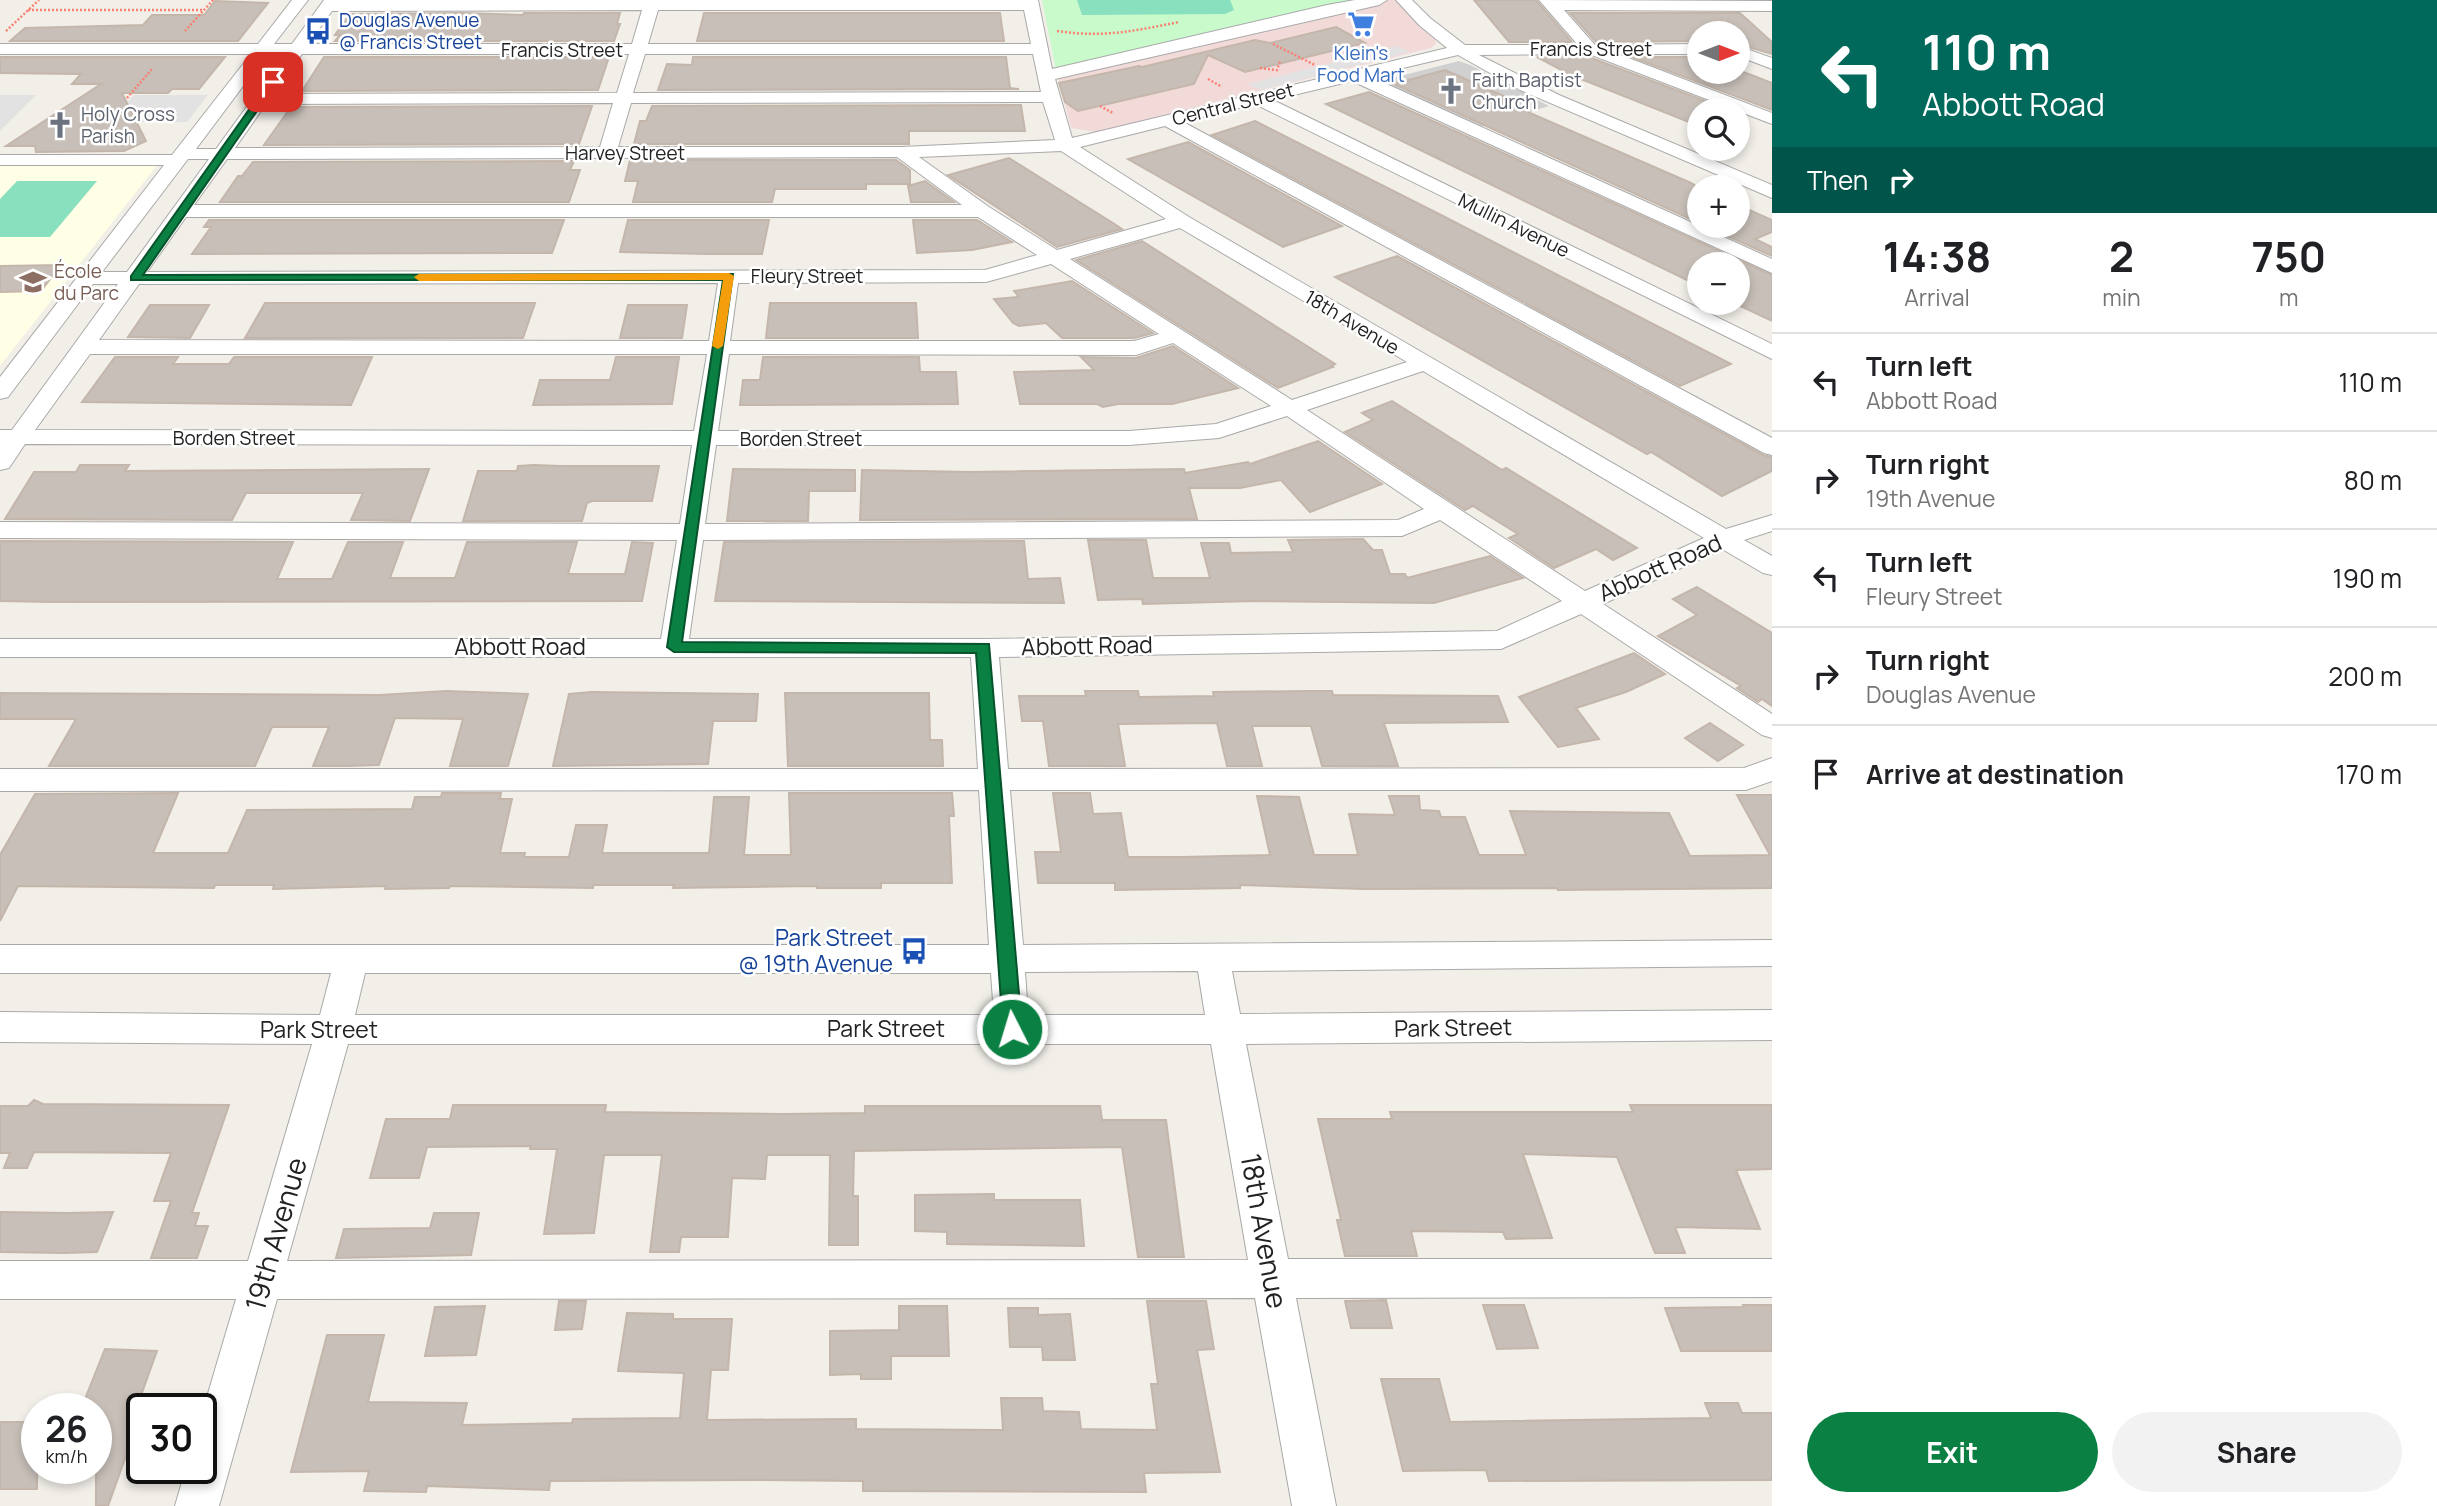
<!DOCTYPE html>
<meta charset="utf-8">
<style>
:root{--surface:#fff;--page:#f2f2f2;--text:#202124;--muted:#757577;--line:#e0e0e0;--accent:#0b8043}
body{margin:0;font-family:Manrope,sans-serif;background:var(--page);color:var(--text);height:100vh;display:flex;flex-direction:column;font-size:26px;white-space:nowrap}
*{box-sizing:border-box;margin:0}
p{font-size:23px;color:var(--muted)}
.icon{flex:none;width:38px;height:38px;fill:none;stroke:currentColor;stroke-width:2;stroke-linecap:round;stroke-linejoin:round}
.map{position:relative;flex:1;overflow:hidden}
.details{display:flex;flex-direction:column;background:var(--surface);width:665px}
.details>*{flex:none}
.guide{background:#00695c;color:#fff;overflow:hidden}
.needle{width:46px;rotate:90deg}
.controls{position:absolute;left:1687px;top:21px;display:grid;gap:14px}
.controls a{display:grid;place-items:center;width:63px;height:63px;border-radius:50%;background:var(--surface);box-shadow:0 4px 10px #0003;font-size:35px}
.speed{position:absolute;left:21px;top:1393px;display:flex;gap:14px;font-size:35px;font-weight:700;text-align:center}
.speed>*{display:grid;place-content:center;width:91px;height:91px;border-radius:50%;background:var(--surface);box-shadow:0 4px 10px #0003;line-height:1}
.speed small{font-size:18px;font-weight:400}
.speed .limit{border:4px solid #111;border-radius:10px;background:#fff;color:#111}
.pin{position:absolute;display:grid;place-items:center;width:60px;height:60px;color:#fff;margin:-30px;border-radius:14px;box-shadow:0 4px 10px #0006}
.me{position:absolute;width:77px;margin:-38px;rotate:355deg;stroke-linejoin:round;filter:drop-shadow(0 0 5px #0008)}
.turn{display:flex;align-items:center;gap:24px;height:147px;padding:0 35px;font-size:32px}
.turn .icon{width:91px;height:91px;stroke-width:2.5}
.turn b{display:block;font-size:49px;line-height:60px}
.then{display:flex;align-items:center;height:66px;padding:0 35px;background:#0003;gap:14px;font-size:26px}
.eta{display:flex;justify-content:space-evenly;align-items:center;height:119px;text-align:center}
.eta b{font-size:42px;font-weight:700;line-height:49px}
.primary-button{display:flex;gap:14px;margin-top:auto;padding:14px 35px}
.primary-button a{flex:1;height:80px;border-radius:42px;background:var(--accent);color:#fff;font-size:28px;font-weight:700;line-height:80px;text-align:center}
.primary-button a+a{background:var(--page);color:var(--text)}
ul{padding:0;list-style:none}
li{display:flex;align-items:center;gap:21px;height:98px;padding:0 35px;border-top:2px solid var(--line)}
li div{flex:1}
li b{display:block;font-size:26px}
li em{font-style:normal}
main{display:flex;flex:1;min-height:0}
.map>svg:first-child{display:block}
</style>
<main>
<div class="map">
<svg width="1772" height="1506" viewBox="0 0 1772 1506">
<rect width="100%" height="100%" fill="#f2efe9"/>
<!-- commercial -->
<polygon fill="#f2dad9" points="1365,0 1397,0 1435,38 1436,44 1431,48 1096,132 1071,128 1056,70"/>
<!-- education -->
<polygon fill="#ffffe5" points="0,164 158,164 0,366"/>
<!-- religious -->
<polygon fill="#d0d0d0" points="1459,61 1470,65 1549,106 1477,128 1377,82"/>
<!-- park -->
<polygon fill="#c8facc" points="1042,0 1365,0 1056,70"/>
<!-- pitch -->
<g fill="#88e0be">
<polygon points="1077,0 1230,0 1234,10 1225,14 1082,15"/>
<polygon points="17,181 97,181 50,237 0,237 0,199"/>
</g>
<!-- parking -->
<g fill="#e2e2e2">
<polygon points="1397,46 1409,52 1260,90 1248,84"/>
<polygon points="0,95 36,95 0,131"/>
<polygon points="134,95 208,95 187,122 110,122"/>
</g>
<!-- building -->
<g fill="#c7bfb8" stroke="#c4b6ab" stroke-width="2">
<polygon points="1474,0 1536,0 1572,42 1509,42"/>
<polygon points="215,1 268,3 238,41 10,41 25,28 143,25 152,15 204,15"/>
<polygon points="462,13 523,15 524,13 620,13 617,24 620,24 614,41 335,41 340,35 335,35 350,14"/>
<polygon points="704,13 1000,13 1004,41 697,41"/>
<polygon points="1570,13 1740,13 1772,42 1772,54 1738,44 1738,33 1699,33 1699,41 1596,42"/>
<polygon points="1336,27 1365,43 1245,72 1208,55 1194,84 1078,111 1065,102 1059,83 1139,66 1142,67 1255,40 1270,43"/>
<polygon points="0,57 225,57 199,89 172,89 168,93 122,93 146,141 124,151 36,152 35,146 6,146 101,84 72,84 81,74 0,73"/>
<polygon points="324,57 609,57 598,90 302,91"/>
<polygon points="693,57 1006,57 1010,88 1019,89 658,90 667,64 692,65"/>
<polygon points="1537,57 1589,57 1729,110 1699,110 1699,126 1571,75"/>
<polygon points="1632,57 1699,57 1699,72 1738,70 1754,76 1772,83 1772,110"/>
<polygon points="1445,70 1508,98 1500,100 1691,183 1699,188 1699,223 1394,84"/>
<polygon points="1369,92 1772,275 1772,321 1734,303 1738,303 1738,264 1699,264 1699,286 1326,104"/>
<polygon points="1021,105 1025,131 909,131 909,144 634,144 640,121 646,121 652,106"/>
<polygon points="592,106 579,144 264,145 291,107"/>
<polygon points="1255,121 1439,214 1731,364 1680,386 1212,135"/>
<polygon points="1188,142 1342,226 1283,247 1128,159"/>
<polygon points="1009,158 1113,223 1122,229 1057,247 948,175"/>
<polygon points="630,160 896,160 910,170 910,184 866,184 866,189 775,189 772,202 633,202 638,181 625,181"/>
<polygon points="574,161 570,170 580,170 569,202 220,202 238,176 242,176 253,162"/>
<polygon points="925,181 954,202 911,202 908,186"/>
<polygon points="1738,205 1772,220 1772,232 1755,239 1772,247 1772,256 1705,226 1738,226"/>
<polygon points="209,220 564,220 552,253 192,254 211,227 204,227"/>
<polygon points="628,220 769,220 762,254 708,254 620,252"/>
<polygon points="913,220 977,220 1012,242 972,250 917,253"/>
<polygon points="1142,241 1335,364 1331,366 1333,367 1278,388 1076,260"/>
<polygon points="1397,256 1763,455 1772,457 1772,471 1722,496 1651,452 1647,454 1335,277"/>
<polygon points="61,265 41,291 0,292 0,266"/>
<polygon points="1072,281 1153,333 1134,338 1062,338 1046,323 1019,326 1013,323 994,299 1019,297 1014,291"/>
<polygon points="265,303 535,303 523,338 245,338"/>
<polygon points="770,303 916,303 918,338 766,338"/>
<polygon points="150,305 209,305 190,338 128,337"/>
<polygon points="628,305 687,305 682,338 620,338"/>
<polygon points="1173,346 1238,388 1172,404 1118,404 1103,407 1097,404 1020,404 1014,372 1094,370 1081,357 1136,358"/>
<polygon points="115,357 178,357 173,364 229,364 234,357 372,357 351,405 82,402"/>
<polygon points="616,357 679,357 672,404 533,405 540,380 610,380"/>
<polygon points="763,357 919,357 920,372 956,372 958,404 740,405 743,380 760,380"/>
<polygon points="1392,401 1502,470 1506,468 1637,548 1613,560 1596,549 1554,568 1509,538 1518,534 1473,506 1465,510 1345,432 1373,420 1362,413"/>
<polygon points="1318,441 1382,484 1310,512 1281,480 1240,488 1189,488 1197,519 860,520 862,470 971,472 1184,469 1185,473 1248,462 1250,464"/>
<polygon points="80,465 129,465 125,471 429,469 410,521 351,520 363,493 246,493 232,520 5,519 34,472 76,472"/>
<polygon points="533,465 562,466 659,466 652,501 592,501 587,503 582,521 463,521 478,471 517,471 518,466"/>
<polygon points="733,469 855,470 855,491 809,491 808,521 727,521"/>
<polygon points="1363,539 1373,550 1382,550 1390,574 1405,574 1407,578 1490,556 1523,578 1434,603 1254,601 1143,604 1142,599 1098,600 1088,540 1146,540 1153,578 1210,578 1201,543 1229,543 1231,553 1293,552 1288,540"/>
<polygon points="0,541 293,542 277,579 332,579 348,542 403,542 390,578 455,578 467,542 577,542 568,574 625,574 632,542 653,543 642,601 52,602 0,601"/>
<polygon points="1024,541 1028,579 1060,578 1064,603 715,601 724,542"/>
<polygon points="1697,587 1772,633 1772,706 1762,699 1758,702 1737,688 1741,686 1658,636 1697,615 1673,599"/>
<polygon points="1634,653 1665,674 1626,692 1576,708 1599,739 1558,747 1519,697"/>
<polygon points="446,691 528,694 508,766 450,766 463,719 395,718 379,765 346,766 313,766 329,727 272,727 255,766 49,766 76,719 0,719 0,693 380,695"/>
<polygon points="1085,691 1138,691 1139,697 1214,696 1213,692 1307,691 1332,691 1333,695 1498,696 1508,722 1384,723 1398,766 1322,766 1311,726 1252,726 1262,766 1227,766 1217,723 1118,724 1125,766 1049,766 1043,721 1022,721 1019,696 1086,696"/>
<polygon points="591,692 758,694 756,721 713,721 708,764 553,766 569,694"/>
<polygon points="785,693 929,693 930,740 942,740 943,766 788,766"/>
<polygon points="1710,723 1743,745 1718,761 1685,738"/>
<polygon points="178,793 153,853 228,853 247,810 412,809 415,797 441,797 442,793 501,793 500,799 512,799 500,853 525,853 524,857 569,857 576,825 607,825 602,853 709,853 714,797 749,797 744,855 791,855 789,793 952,793 954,816 949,816 952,883 881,883 881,888 817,888 817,886 673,888 674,885 593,885 593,888 450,886 449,888 385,889 386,886 273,889 274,885 215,885 214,888 18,886 0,921 0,855 35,794"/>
<polygon points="1053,793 1090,793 1093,814 1121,813 1128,857 1182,857 1270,855 1257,796 1299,797 1314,855 1358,855 1349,814 1395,815 1389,796 1419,796 1420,810 1439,811 1441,817 1465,817 1479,855 1526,855 1510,811 1669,813 1690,856 1770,855 1737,795 1772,795 1772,888 1558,890 1557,888 1364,889 1240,885 1240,888 1115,890 1115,883 1038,883 1035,852 1061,852"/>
<polygon points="34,1100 43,1104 229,1105 192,1213 199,1213 195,1226 208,1226 197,1258 151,1258 171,1201 154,1201 171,1153 34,1152 27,1168 4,1168 10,1153 0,1153 0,1106 28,1106"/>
<polygon points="453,1105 606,1105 605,1112 780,1114 865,1113 865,1106 1100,1106 1102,1120 1166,1120 1184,1257 1138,1257 1122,1147 854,1151 853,1196 858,1196 858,1245 829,1245 830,1155 767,1155 765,1179 732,1178 728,1237 681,1237 679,1252 650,1252 662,1155 604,1155 594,1233 544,1234 557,1149 530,1149 531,1146 427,1147 419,1178 370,1178 386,1119 450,1119"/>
<polygon points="1630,1105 1772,1105 1772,1169 1736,1170 1760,1229 1675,1227 1685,1253 1655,1253 1617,1157 1523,1154 1552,1238 1506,1239 1503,1232 1411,1231 1417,1256 1345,1256 1337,1220 1341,1220 1318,1119 1392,1119 1390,1112 1633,1112"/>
<polygon points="994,1194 994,1200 1080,1200 1084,1246 947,1244 947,1232 915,1231 915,1195"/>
<polygon points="0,1212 66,1213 113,1212 97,1252 65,1253 0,1252"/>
<polygon points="434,1213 479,1213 471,1255 336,1258 344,1229 430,1228"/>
<polygon points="1386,1300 1392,1328 1351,1328 1345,1301"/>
<polygon points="559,1301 586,1301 582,1329 555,1330"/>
<polygon points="1147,1301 1206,1301 1214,1349 1197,1350 1220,1472 1144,1473 1146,1492 863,1491 863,1481 756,1480 550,1481 549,1490 427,1486 426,1492 364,1491 369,1471 291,1472 327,1335 384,1335 368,1402 467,1403 462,1425 572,1423 573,1419 680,1418 684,1373 618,1371 627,1313 673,1314 673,1319 732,1319 728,1370 711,1370 707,1420 856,1419 856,1429 1003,1430 1001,1398 1042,1398 1043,1411 1079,1412 1081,1429 1157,1430 1151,1384 1158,1384"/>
<polygon points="1483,1305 1524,1305 1538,1348 1497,1349"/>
<polygon points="1743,1305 1772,1305 1772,1351 1681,1351 1665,1308 1744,1307"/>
<polygon points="485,1306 476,1355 425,1356 435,1307"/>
<polygon points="899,1306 947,1306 949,1356 891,1356 891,1379 861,1379 861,1374 830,1375 830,1331 899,1330"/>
<polygon points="1008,1308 1038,1308 1038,1315 1070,1314 1075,1360 1043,1360 1042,1347 1010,1347"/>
<polygon points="105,1349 157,1351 139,1401 142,1401 128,1439 132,1439 108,1506 96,1506 96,1409 81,1409"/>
<polygon points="1381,1379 1439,1379 1450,1422 1711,1418 1705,1403 1738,1403 1742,1413 1772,1413 1772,1480 1489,1481 1486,1470 1403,1471"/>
<rect x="0" y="1422" width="37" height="67"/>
</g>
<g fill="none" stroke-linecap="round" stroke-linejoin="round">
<defs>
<g id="minor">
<path d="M292 0H308L274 44H292L324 0H1038L1052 69 1327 5 1355 0H1387L1379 5 1055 79 1072 138 1447 48 1419 25 1396 0H1412L1430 18 1465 45H1578L1539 0 1772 1V11L1564 10 1595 45 1699 44V54H1618L1772 113V124L1589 54 1479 55 1559 95 1772 185V198L1520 90 1458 55 1369 76 1772 259V273L1352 81 1273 100 1772 344V359L1255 104 1183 122 1772 438V455L1764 453 1165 126 1080 147 1189 217 1726 529 1772 515V531L1744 540 1772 556V575L1763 573 1722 549 1603 604 1772 714V738L1762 735 1581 614 1501 649 999 657 1008 769 1744 768 1772 758V781L1746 790H1010L1023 945 1772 940V966L1232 971 1240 1014 1772 1010V1040L1246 1044 1288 1259H1772V1297L1296 1298 1336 1506H1292L1255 1298 277 1299 219 1506H175L186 1468H201V1417L236 1299H0V1261H248L312 1044 0 1042V1012L320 1015 331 973H0V945H989L979 790 0 791V769H978L971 657H0V639H661L677 540 0 538V522L680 524 692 445 25 444 9 468 0 470V430H12L118 284H93L8 397 0 399V377L164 165H0V155H172L251 54H0V44H258ZM642 10 632 44H308L332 11ZM658 10H1024L1031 44H648ZM267 54H285L216 149H196ZM302 54H629L617 93 273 94ZM645 54H1033L1041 92 633 93ZM1043 102 1055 140 901 147H618L631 103ZM613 103 600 147 235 148 266 104ZM1061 151 1166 219 1057 250 989 207 919 157ZM897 157 962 205H194L227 159ZM209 159 127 272H102L188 159ZM186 217H978L1037 255 985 270 147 272ZM1180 228 1407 362 1292 400 1070 259ZM1051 264 1159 334 1134 341H730L738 283 986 282ZM718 283 709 341 99 340 139 284ZM1173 343 1271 406 1216 424 1129 431H718L729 354 1136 355ZM90 354H707L694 431 35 430ZM1423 371 1704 538 1585 591 1307 410ZM1287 416 1424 509 1398 520 705 524 716 445H1129L1219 438ZM1440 520 1562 601 1497 631 984 639H689L703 540 1402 536ZM1198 971 1205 1015H1028L1025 972ZM365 973H991L994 1015H355ZM348 1044H1211L1248 1260 287 1261Z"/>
<polygon points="1738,46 1772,58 1772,69 1738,56"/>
</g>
</defs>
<!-- minor casing -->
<use href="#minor" stroke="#a9a9a9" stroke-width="2"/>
<!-- path -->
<g stroke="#fa8072" stroke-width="2.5" stroke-dasharray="2 2" stroke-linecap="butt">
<polyline points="28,10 204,10"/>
<polyline points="6,31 39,0"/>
<polyline points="185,31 213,0"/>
<path d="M1057 31C1103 38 1134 31 1179 22"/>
<polyline points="1273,44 1315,65"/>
<polyline points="1260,68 1277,70 1280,61"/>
<polyline points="1208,79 1222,87"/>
<polyline points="127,98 152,69"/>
<polyline points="1100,106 1113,113"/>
</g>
<!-- minor -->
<use href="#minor" fill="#fff" fill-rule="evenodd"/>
</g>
<!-- route -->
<polygon fill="#0b8043" stroke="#07532c" stroke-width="2" points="270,80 277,82 143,275 733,274 682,642 989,644 1022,1029 1019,1035 1012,1037 1006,1035 1003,1029 976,653 674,652 667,647 723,280 131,280 131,276"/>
<!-- slow -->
<polygon fill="#f59e0b" points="729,273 734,276 723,346 718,349 712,346 723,280 419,281 414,277 419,274"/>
<!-- icons -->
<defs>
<symbol id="supermarket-bare" viewBox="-9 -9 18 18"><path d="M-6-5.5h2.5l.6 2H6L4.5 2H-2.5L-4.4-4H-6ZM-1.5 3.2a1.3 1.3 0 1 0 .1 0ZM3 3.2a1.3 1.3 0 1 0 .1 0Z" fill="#3f7fe0" stroke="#fff" stroke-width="2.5" paint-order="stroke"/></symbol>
<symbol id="bus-bare" viewBox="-9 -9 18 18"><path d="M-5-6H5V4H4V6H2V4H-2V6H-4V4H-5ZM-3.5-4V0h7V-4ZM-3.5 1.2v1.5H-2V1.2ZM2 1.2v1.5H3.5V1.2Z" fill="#1a4fb4" stroke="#fff" stroke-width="2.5" paint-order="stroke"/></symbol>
<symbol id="church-bare" viewBox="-9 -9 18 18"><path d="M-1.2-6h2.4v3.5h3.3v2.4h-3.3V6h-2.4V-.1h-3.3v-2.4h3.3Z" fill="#6b7280" stroke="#fff" stroke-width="2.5" paint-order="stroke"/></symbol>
<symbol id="school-bare" viewBox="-9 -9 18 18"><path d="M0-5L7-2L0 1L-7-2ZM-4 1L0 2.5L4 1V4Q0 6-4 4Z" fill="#8d6e63" stroke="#fff" stroke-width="2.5" paint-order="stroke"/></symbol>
</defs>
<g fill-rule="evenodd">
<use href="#supermarket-bare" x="1342" y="5" width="38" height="38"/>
<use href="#bus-bare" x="299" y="12" width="38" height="38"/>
<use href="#church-bare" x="1432" y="72" width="38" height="38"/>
<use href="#church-bare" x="41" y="106" width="38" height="38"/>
<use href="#school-bare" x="14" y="263" width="38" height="38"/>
<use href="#bus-bare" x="895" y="932" width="38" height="38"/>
</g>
<g text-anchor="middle" stroke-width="5" stroke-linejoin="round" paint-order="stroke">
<!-- far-transit labels -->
<g font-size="19" fill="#164399" stroke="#fff" text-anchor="start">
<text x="339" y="27">Douglas Avenue<tspan x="339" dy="22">@ Francis Street</tspan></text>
</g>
<!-- far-street labels -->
<g font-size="19" fill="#222" stroke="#fff">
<text x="1591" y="56">Francis Street</text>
<text x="562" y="57">Francis Street</text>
<text transform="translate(1233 104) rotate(-14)" y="7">Central Street</text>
<text x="625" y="160">Harvey Street</text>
<text transform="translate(1514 225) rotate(26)" y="7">Mullin Avenue</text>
<text x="807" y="283">Fleury Street</text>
<text transform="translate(1352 322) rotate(31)" y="7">18th Avenue</text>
<text x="234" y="445">Borden Street</text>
<text x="801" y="446">Borden Street</text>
</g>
<!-- far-shop labels -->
<g font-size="19" fill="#366cbe" stroke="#fff">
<text x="1361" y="60">Klein's<tspan x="1361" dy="22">Food Mart</tspan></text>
</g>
<!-- far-worship labels -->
<g font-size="19" fill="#5b616d" stroke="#fff" text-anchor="start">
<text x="1472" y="87">Faith Baptist<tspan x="1472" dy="22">Church</tspan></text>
<text x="81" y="121">Holy Cross<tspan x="81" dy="22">Parish</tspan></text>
</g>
<!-- far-education labels -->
<g font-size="19" fill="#785e54" stroke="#fff" text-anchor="start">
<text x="54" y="278">École<tspan x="54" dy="22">du Parc</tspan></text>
</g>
<!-- street labels -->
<g font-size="23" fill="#222" stroke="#fff">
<text transform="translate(1660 568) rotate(-24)" y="8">Abbott Road</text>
<text transform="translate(1087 646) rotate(-1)" y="8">Abbott Road</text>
<text x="520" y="655">Abbott Road</text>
<text transform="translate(1453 1028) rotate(-1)" y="8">Park Street</text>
<text x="886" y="1037">Park Street</text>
<text x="319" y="1038">Park Street</text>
</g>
<!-- transit labels -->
<g font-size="23" fill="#164399" stroke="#fff" text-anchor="end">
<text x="893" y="946">Park Street<tspan x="893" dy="26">@ 19th Avenue</tspan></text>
</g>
<!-- near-street labels -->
<g font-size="28" fill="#222" stroke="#fff">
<text transform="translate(1264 1231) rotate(80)" y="10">18th Avenue</text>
<text transform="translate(276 1234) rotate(-74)" y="10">19th Avenue</text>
</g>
</g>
</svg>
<div class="controls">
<a><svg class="needle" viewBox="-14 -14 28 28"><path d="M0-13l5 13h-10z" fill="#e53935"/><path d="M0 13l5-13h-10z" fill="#757577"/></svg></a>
<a><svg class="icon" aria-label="search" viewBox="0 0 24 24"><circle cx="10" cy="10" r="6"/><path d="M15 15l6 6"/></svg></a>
<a>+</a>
<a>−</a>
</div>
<div class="speed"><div>26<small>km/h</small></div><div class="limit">30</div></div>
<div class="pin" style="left:273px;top:82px;background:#d93025"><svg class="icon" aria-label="arrive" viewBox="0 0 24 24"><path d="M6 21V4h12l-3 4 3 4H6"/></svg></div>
<svg class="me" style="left:1012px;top:1029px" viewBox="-20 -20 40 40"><circle r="17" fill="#0b8043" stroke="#fff" stroke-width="3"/><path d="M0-11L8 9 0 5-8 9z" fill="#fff"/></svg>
</div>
<section class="details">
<div class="guide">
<div class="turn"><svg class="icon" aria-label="left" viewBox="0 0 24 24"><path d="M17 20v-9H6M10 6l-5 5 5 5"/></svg><div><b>110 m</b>Abbott Road</div></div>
<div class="then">Then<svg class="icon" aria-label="right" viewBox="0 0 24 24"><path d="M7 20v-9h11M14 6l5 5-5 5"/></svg></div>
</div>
<div class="eta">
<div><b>14:38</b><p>Arrival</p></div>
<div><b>2</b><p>min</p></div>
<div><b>750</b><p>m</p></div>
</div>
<ul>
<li><svg class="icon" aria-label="left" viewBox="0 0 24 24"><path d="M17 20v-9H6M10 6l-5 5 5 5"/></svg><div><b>Turn left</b><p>Abbott Road</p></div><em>110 m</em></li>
<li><svg class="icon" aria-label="right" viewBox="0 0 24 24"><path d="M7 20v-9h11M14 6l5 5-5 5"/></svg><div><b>Turn right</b><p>19th Avenue</p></div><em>80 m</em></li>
<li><svg class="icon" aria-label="left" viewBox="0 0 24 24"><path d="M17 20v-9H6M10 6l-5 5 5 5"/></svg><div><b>Turn left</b><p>Fleury Street</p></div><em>190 m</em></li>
<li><svg class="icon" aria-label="right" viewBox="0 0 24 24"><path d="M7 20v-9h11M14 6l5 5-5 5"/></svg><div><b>Turn right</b><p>Douglas Avenue</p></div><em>200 m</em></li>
<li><svg class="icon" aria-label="arrive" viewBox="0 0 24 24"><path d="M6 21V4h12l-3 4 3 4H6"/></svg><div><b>Arrive at destination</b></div><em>170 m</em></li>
</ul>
<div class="primary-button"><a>Exit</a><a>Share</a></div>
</section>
</main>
